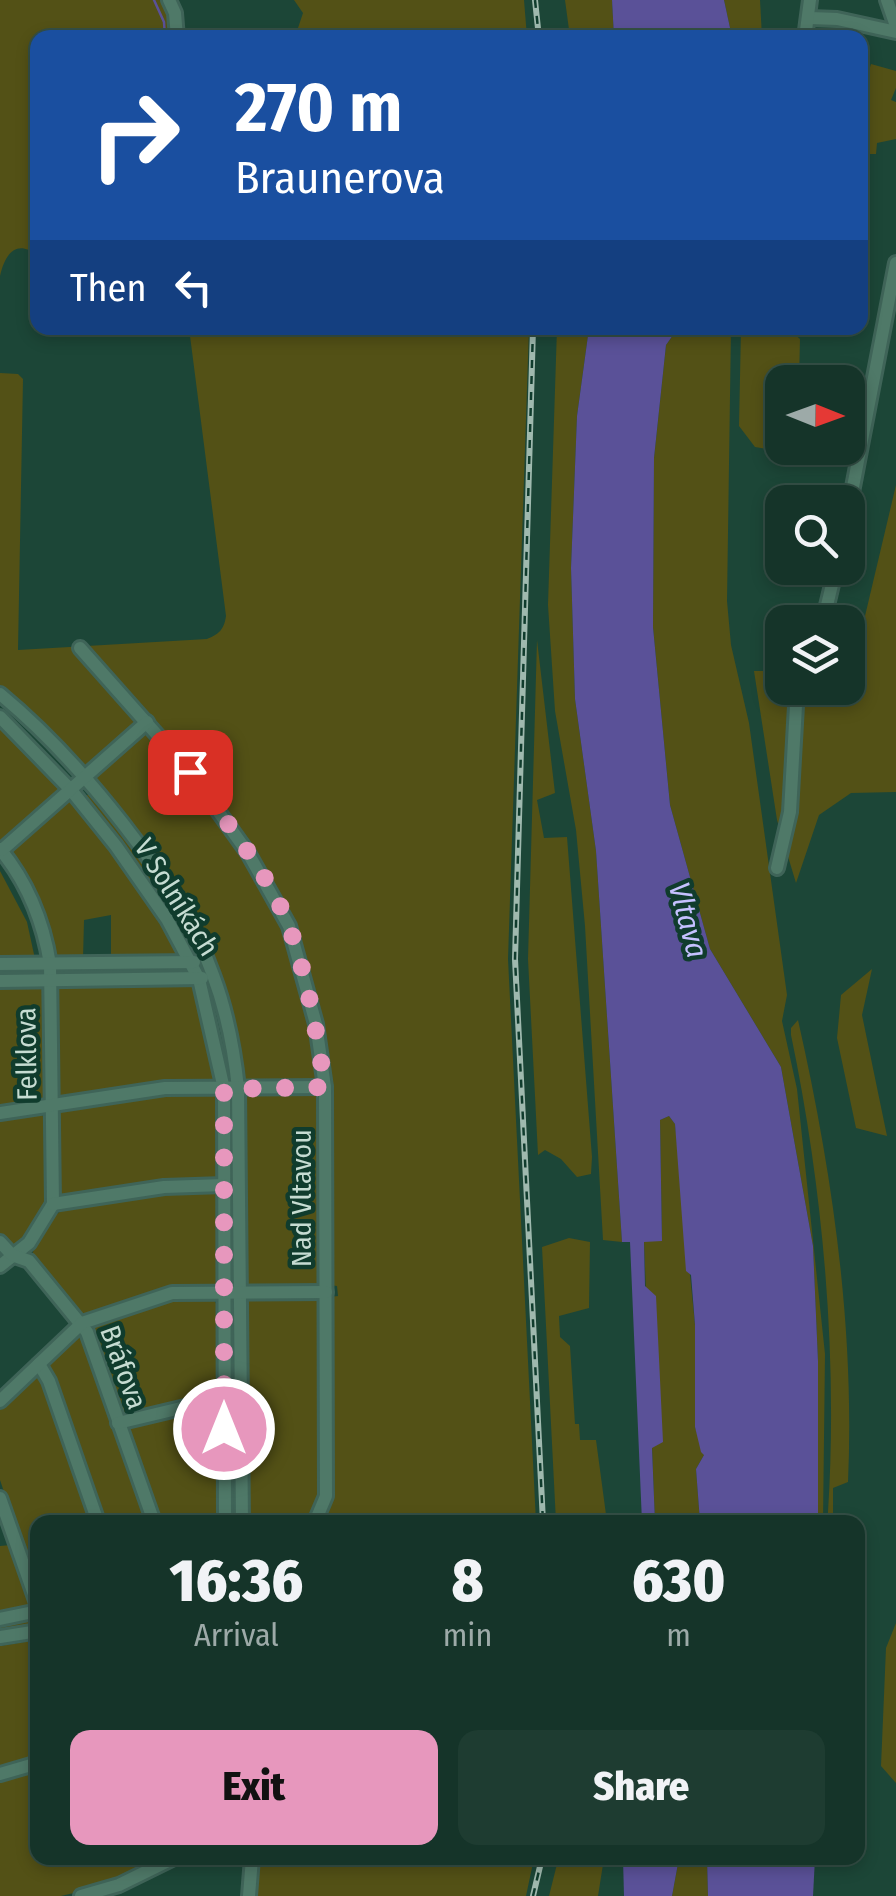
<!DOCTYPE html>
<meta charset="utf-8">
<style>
:root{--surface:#153429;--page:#1e3c31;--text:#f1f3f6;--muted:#9daaa8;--line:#344f46;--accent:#e797bd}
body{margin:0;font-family:"Fira Sans Condensed",sans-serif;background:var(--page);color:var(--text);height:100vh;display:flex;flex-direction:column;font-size:38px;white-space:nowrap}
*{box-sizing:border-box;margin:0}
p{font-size:32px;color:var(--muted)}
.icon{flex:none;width:55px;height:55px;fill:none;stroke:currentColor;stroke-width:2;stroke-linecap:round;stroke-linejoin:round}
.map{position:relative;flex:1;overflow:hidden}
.sheet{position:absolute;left:30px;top:1515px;width:835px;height:350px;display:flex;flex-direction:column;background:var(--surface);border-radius:20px;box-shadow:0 5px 15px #0003,0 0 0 2px var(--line)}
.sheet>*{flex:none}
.hud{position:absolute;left:30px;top:30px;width:838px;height:305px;border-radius:20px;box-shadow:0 5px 15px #0003,0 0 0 2px var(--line);background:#1a4fa0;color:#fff;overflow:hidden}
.needle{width:65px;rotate:91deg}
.controls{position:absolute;left:765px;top:365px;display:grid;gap:20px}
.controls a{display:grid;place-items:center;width:100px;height:100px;border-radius:20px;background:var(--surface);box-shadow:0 5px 15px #0003,0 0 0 2px var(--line);font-size:50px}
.pin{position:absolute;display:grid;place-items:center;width:85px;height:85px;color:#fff;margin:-42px;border-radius:20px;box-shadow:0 5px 15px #0006}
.me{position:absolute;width:110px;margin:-55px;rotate:0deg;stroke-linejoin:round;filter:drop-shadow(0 0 8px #0008)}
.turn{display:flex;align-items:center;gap:35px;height:210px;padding:0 40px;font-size:45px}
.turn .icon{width:130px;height:130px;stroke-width:2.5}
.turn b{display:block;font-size:70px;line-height:85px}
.then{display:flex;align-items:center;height:95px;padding:0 40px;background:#0003;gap:20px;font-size:38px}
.eta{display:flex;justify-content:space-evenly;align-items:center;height:170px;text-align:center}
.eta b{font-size:60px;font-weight:800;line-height:70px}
.action{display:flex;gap:20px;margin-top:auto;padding:20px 40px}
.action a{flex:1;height:115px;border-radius:20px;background:var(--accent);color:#111;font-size:40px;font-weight:800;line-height:115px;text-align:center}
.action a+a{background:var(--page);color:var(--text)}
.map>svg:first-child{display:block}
</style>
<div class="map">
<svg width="896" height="1896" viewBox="0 0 896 1896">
<rect width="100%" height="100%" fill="#1c4637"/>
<!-- green -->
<g fill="#535116">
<path d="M0 0H165L173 37 38 38 37 255C16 239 5 254 0 276Z"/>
<polygon points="294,0 524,0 527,37 354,38 347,33 345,37 295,37 303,13"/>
<polygon points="565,0 612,0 614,37 570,37"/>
<polygon points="724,0 760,0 762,37 732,37"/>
<polygon points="871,64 896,71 896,88 891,100 896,102 896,139 877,143 876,154 860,154 860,90 863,90"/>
<path d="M189 328H529L508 959 536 1522H322C321 1513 328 1490 329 1475L332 1471 329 1452 328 1309 330 1297 338 1296 337 1286 330 1285 327 1275 328 1072 316 1012 318 1007 285 911 282 925 299 975 319 1074 321 1493 310 1522H247L245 1100 230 1008 214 959 171 885 142 842 68 752 0 689V373L18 374 23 379 18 650 207 639C219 634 224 630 226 616Z"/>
<polygon points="557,328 589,328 577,416 571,568 575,699 596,851 622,1242 603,1240 585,926 576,830 555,711 548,605"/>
<polygon points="678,328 731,328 727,601 731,645 749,723 787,995 782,1021 797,1089 825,1354 823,1522 818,1522 818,1361 813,1246 781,1067 710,949 670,805 653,627 654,458 666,345"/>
<polygon points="741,328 787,328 800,339 799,382 782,382 782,435 772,450 755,447 739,426"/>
<polygon points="896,485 896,792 851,793 819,815 796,883 777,820 754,671 782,671 782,688 848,688 848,671 852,671"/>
<polygon points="537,640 555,793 537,800 544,838 567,837 592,1157 591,1174 577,1177 561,1159 545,1150 538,1155 528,959"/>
<polygon points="0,724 60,783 62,790 6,841 0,840"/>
<polygon points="91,792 167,894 192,938 186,941 127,849 85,797"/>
<path d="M71 800 133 875 179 949 171 960 111 959V915L84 920 83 959H60L55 955C49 928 42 902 28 878 22 868 14 862 12 851Z"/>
<polygon points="0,871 27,922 35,959 0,959"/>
<polygon points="872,969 862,1015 887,1136 856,1128 837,1038 841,995"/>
<polygon points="192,985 198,989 215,1080 66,1098 59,1095 56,1088 58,988 64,986"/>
<polygon points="0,986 38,986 46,994 46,1094 39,1103 0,1108"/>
<path d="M798 1020C832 1170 855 1328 848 1482L833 1488V1522H828V1512C838 1356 823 1188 791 1035V1028Z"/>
<polygon points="165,1093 215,1096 216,1179 62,1196 58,1190 57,1116 60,1111"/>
<path d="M40 1113 46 1120C47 1166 56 1218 15 1249L0 1233V1119Z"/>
<polygon points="669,1116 675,1124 695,1325 695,1427 704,1455 696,1469 700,1522 655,1522 644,1241 662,1240 660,1120"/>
<path d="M162 1192 216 1194 219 1283 84 1316 32 1258C34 1240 51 1214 68 1207 93 1197 135 1196 162 1192Z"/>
<polygon points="569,1238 590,1242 589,1308 559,1316 560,1337 570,1346 575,1424 579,1424 580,1440 596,1440 607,1522 556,1522 542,1247"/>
<polygon points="212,1298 218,1306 217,1393 128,1415 120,1411 93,1328 175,1299"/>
<polygon points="81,1331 148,1522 103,1522 49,1369 49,1361"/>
<polygon points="35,1376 41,1377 96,1522 38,1522 37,1589 0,1480 0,1406"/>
<polygon points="212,1406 219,1412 220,1522 159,1522 129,1428 133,1425"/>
<polygon points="11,1545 37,1627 0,1634 0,1546"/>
<polygon points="896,1623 896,1783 881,1766 886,1648"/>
<polygon points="37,1640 37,1757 0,1769 0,1646"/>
<polygon points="37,1770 38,1858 157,1858 156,1860 95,1888 61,1896 0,1896 0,1782"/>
<polygon points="257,1858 534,1858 526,1896 253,1896 258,1878"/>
<polygon points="555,1858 604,1858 598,1896 549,1896 558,1860"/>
<polygon points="679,1858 707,1858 708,1896 672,1896"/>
</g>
<!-- water -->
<g fill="#5a5198">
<polygon points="612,0 724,0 732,37 614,37"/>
<polygon points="589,328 678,328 666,345 654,458 653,627 670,805 710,949 781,1067 813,1246 818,1361 818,1522 700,1522 696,1469 704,1455 701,1452 695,1427 695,1325 691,1275 686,1271 675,1124 669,1116 660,1120 662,1241 644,1242 645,1286 656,1296 663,1442 652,1448 655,1522 642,1522 630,1242 622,1242 596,851 575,699 571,568 577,416"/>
<polygon points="623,1858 679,1858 672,1896 624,1896"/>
<polygon points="707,1858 815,1858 813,1896 708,1896"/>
</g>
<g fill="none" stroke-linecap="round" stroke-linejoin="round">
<!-- stream -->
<polyline stroke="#5a5198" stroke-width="2.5" points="154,0 164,22 165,38"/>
<defs>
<g id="minor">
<polyline points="169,0 175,13 177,38"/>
<polyline points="887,0 896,26"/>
<polyline points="810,18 837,19 896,32"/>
<polyline points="805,38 810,0"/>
<polyline points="848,513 896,263"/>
<polyline points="823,622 836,568"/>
<polyline points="80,648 190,772 248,853 289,926 316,1024 325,1087 326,1496 315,1522"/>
<path d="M0 694C76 757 180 882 213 975 227 1012 234 1050 238 1088L242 1522"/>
<polyline points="0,717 71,790 116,846 167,919 199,979 224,1089 225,1522"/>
<path d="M0 849C28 883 43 920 50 964L53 1204 29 1243 0 1266"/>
<polyline points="2,850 147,722"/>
<polyline points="777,868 790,812 797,688"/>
<polyline points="0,964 194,962"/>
<polyline points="0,981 202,978"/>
<polyline points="0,1113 165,1088 325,1087"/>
<polyline points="53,1204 164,1187 224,1185"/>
<polyline points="0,1242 12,1255 29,1261 87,1332 154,1522"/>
<polyline points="39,1364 49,1381 98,1522"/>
<polyline points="0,1401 82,1323 172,1293 326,1292"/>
<polyline points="118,1423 223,1398"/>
<polyline points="0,1498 38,1606"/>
<polyline points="0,1619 38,1611"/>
<polyline points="0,1637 38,1631"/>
<polyline points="0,1774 38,1763"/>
<polyline points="81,1896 119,1885 174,1858"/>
<polyline points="249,1896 252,1858"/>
</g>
</defs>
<!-- minor casing -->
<use href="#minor" stroke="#3f6458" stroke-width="18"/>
<!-- minor -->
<use href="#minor" stroke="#4f7968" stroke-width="12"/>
<defs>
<g id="rail">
<polyline points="535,0 539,38"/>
<polyline points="533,328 515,959 543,1522"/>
<polyline points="533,1896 542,1858"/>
</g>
</defs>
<!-- rail casing -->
<use href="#rail" stroke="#9fb9ae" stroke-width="6"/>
<!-- rail -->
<use href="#rail" stroke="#103c2d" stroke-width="2.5" stroke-dasharray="8" stroke-linecap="butt"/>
</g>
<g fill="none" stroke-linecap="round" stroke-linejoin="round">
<!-- route -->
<path stroke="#e797bd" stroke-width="18" stroke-dasharray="0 32.4" d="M190 772C222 816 272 878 290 929 308 980 317 1034 325 1087L224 1089V1429"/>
</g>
<g text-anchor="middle" stroke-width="9" stroke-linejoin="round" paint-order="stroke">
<!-- street labels -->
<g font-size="28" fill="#c6dcd2" stroke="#103c2d">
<text transform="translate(177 897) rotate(58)" y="10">V Solníkách</text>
<text transform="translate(26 1054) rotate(-91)" y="10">Felklova</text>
<text transform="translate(301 1198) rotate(-90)" y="10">Nad Vltavou</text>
<text transform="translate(124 1367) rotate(70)" y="10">Bráfova</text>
</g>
<!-- water labels -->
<g font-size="30" font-style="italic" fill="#c5c1ff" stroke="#103c2d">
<text transform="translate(688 920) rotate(75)" y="10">Vltava</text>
</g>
</g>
</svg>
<div class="controls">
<a><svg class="needle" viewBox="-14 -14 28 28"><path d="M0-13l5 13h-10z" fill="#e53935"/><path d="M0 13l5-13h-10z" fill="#9daaa8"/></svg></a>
<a><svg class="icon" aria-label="search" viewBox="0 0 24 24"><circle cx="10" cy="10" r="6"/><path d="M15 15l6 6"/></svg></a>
<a><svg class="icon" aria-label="layers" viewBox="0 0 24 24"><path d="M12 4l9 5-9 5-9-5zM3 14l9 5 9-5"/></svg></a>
</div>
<div class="pin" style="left:190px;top:772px;background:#d93025"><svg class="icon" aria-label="arrive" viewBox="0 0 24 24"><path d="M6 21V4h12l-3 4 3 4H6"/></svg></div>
<svg class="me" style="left:224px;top:1429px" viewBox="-20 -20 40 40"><circle r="17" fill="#e797bd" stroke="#fff" stroke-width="3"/><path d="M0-11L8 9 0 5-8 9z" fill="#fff"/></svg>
<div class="hud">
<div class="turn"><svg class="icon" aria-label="right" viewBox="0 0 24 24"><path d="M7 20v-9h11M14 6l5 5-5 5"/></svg><div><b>270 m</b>Braunerova</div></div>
<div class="then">Then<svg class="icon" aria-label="left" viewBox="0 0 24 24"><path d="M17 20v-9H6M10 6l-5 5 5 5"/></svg></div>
</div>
<section class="sheet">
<div class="eta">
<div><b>16:36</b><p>Arrival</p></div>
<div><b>8</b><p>min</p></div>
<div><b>630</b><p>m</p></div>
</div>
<div class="action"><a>Exit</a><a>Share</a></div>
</section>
</div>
